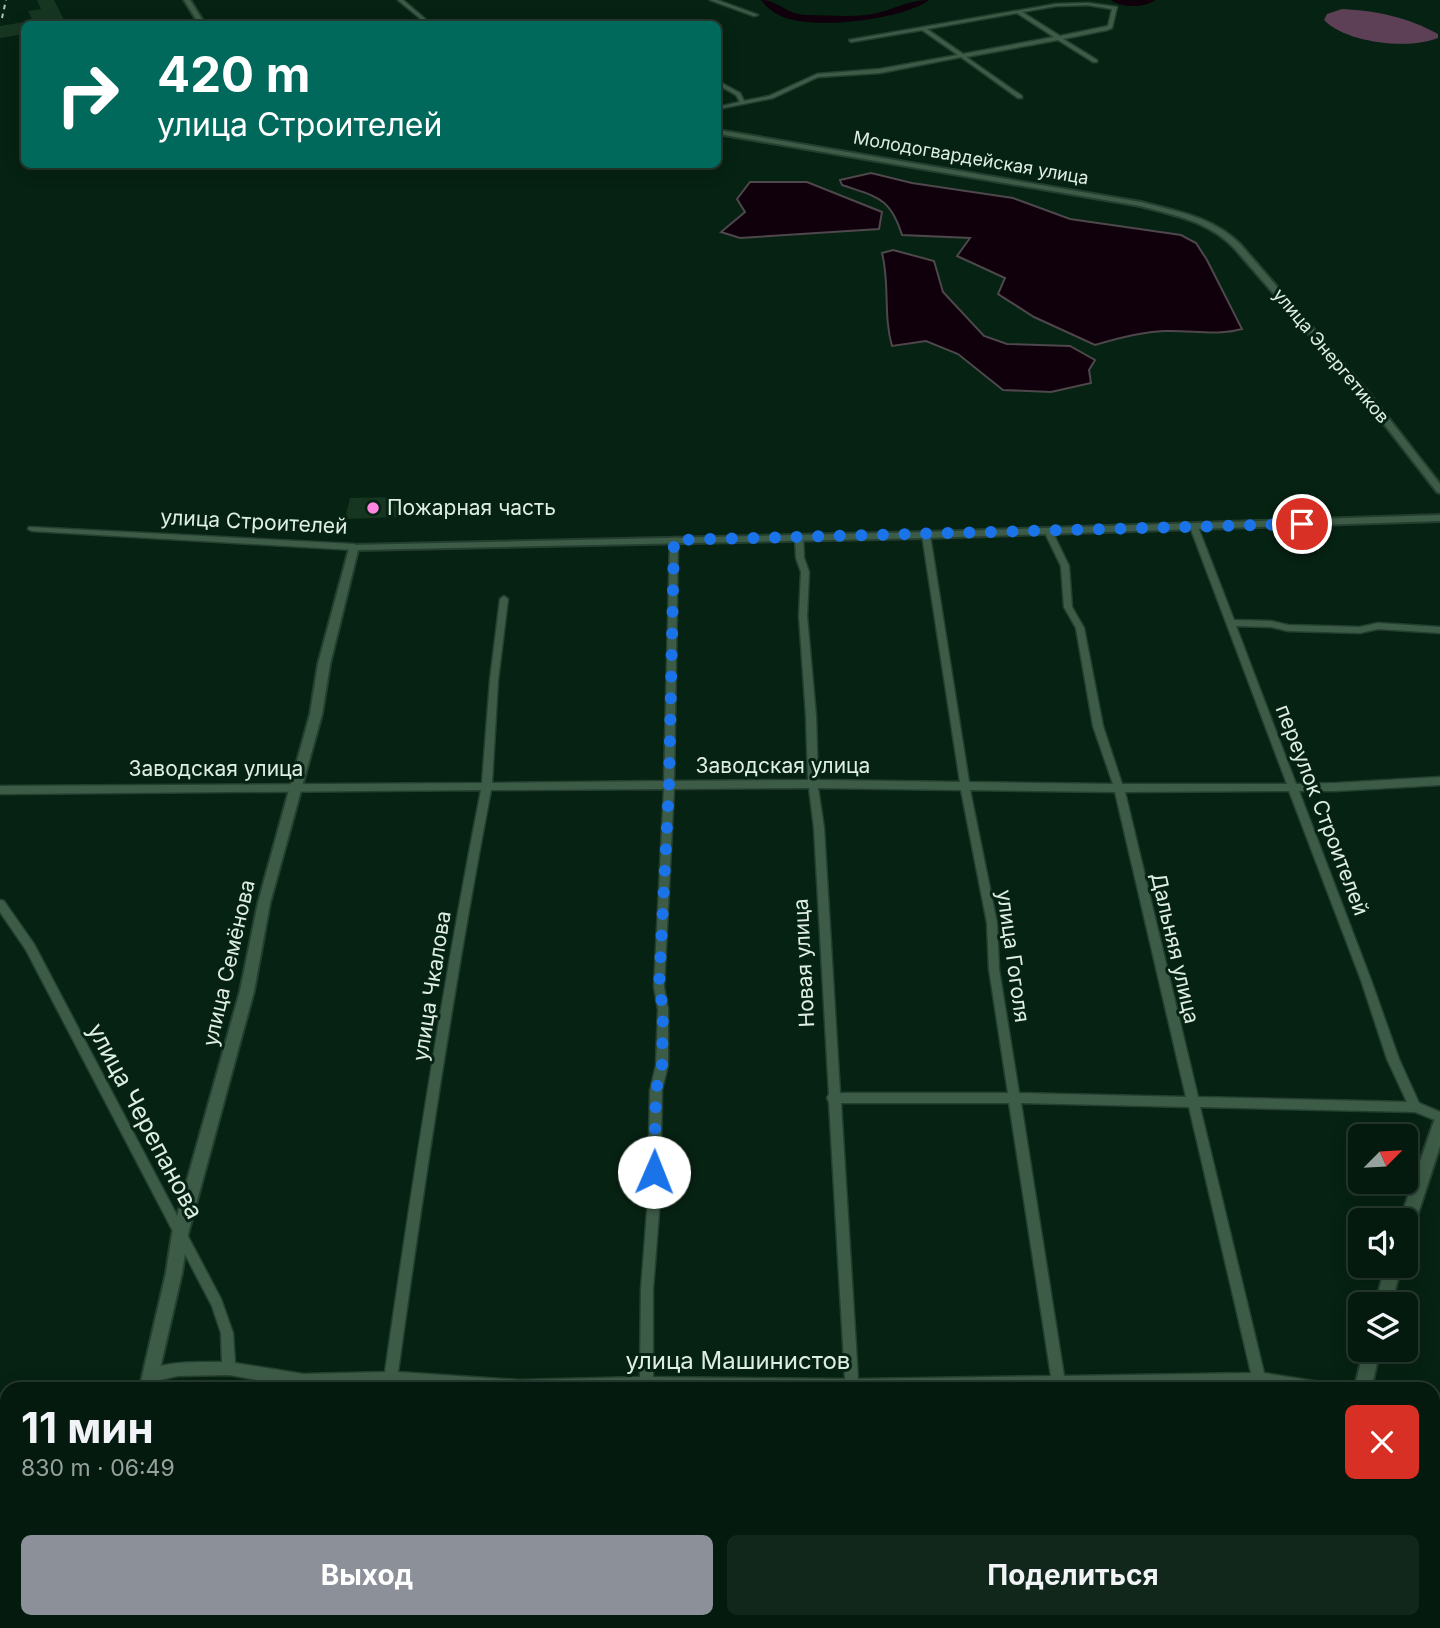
<!DOCTYPE html>
<html lang="ru">
<meta charset="utf-8">
<style>
:root{--surface:#041a0e;--page:#12271c;--text:#f1f3f6;--muted:#97a19e;--line:#25382e;--accent:#8c9099}
body{margin:0;font-family:Inter,sans-serif;background:var(--page);color:var(--text);height:100vh;display:flex;flex-direction:column;font-size:26px;white-space:nowrap}
*{box-sizing:border-box;margin:0}
p{font-size:23px;color:var(--muted)}
.icon{flex:none;width:38px;height:38px;fill:none;stroke:currentColor;stroke-width:2;stroke-linecap:round;stroke-linejoin:round}
.map{position:relative;flex:1;overflow:hidden}
.sheet{position:absolute;left:0px;top:1382px;width:1440px;height:247px;display:flex;flex-direction:column;background:var(--surface);border-radius:21px 21px 0 0;box-shadow:0 4px 18px #0003,0 0 0 2px var(--line)}
.sheet>*{flex:none}
.banner{position:absolute;left:21px;top:21px;width:700px;height:147px;border-radius:10px;box-shadow:0 4px 18px #0003,0 0 0 2px var(--line);background:#00695c;color:#fff;overflow:hidden}
.needle{width:46px;rotate:66deg}
.fabs{position:absolute;left:1348px;top:1124px;display:grid;gap:14px}
.fabs a{display:grid;place-items:center;width:70px;height:70px;border-radius:10px;background:var(--surface);box-shadow:0 4px 18px #0003,0 0 0 2px var(--line);font-size:35px}
.pin{position:absolute;display:grid;place-items:center;width:60px;height:60px;color:#fff;margin:-30px;border:4px solid #fff;border-radius:50%;box-shadow:0 2px 7px #0007}
.me{position:absolute;width:77px;margin:-38px;rotate:1deg;stroke-linejoin:round;filter:drop-shadow(0 0 5px #0008)}
.turn{display:flex;align-items:center;gap:24px;height:147px;padding:0 21px;font-size:32px}
.turn .icon{width:91px;height:91px;stroke-width:2.5}
.turn b{display:block;font-size:49px;line-height:60px}
.round{display:grid;place-items:center;flex:none;width:74px;height:74px;border-radius:10px;background:var(--page)}
.head{display:flex;align-items:center;justify-content:space-between;height:119px;padding:0 21px}
h1{font-size:42px;font-weight:700;line-height:52px}
.primary-button{display:flex;gap:14px;margin-top:auto;padding:14px 21px}
.primary-button a{flex:1;height:80px;border-radius:10px;background:var(--accent);color:#fff;font-size:28px;font-weight:700;line-height:80px;text-align:center}
.primary-button a+a{background:var(--page);color:var(--text)}
.map>svg:first-child{display:block}
</style>
<div class="map">
<svg width="1440" height="1628" viewBox="0 0 1440 1628">
<rect width="100%" height="100%" fill="#062212"/>
<!-- forest -->
<path fill="#5d4055" d="M1342 9C1378 11 1407 17 1438 34V38C1409 50 1346 43 1324 20L1327 14Z"/>
<!-- water -->
<g fill="#10000b" stroke="#4e474c" stroke-width="2">
<path d="M871 173 912 183 1013 198 1070 219 1181 235 1196 243 1207 260 1242 329C1217 336 1192 330 1165 331 1141 332 1118 338 1095 345L1034 317 998 294 1005 278 957 256 970 238 902 235C890 197 877 197 842 185L840 180Z"/>
<polygon points="750,182 807,182 882,212 879,229 740,238 721,232 745,212 737,199"/>
<path d="M893 250 934 261 943 292 984 336 1007 344 1070 346 1095 360 1089 370 1091 383 1051 392 1003 390 958 354 926 341 892 346C883 315 890 284 882 253Z"/>
</g>
<g fill="none" stroke-linecap="round" stroke-linejoin="round">
<!-- river -->
<g fill="#10000b" fill-rule="evenodd">
<path d="M761 0C778 0 787 15 806 15 825 15 846 17 866 15 888 13 906 0 929 0 903 20 806 32 777 14 771 11 765 5 761 0Z"/>
<path d="M1111 0H1155C1144 8 1122 8 1111 0Z"/>
</g>
</g>
<!-- building -->
<g fill="#173622">
<polygon points="37,0 54,0 66,24 34,24 28,11 41,9"/>
<polygon points="24,22 24,34 0,38 0,26"/>
<polygon points="401,497 398,517 345,519 350,498"/>
</g>
<g fill="none" stroke-linecap="round" stroke-linejoin="round">
<defs>
<g id="minor">
<polygon points="398,0 403,0 431,24 427,24"/>
<polygon points="710,0 717,0 758,15 754,16"/>
<path d="M1088 3 1117 7 1112 28 1107 30 1063 39 1097 60V62H1093L1058 40 966 57 1022 96V98H1018L961 57 880 73 818 77 773 98 718 109V107L740 102 736 95 718 85V81L740 93 744 101 769 96 817 74 880 69 958 55 922 30 851 42 849 40 1056 4ZM1088 5 1112 9 1108 26 1060 36 1022 12 1056 6ZM1017 13 1054 37 963 54 927 29Z"/>
<path d="M1191 525H1197L1198 527 1234 620 1271 621 1288 625 1360 627 1378 623 1440 627V633L1378 629 1360 633 1288 631 1271 627 1236 626 1296 784 1336 783 1440 777V785L1336 791H1299L1371 980 1399 1059 1419 1103 1440 1112V1122L1415 1112 1200 1107 1264 1373 1326 1383 1331 1385 1332 1390H1283L1259 1386 1030 1390H461L391 1385 303 1388 229 1375 178 1376 151 1382 146 1380 144 1375 146 1370C171 1361 197 1362 222 1362L221 1333 212 1306 26 950 0 912V900L4 901 34 944 221 1299 233 1333 235 1363 303 1374 385 1372C413 1177 443 983 481 790L0 794V786L482 783 490 680 500 599 504 596 508 599 498 680 492 783 664 781 670 540 674 537 678 540 674 781 808 780 806 716 799 616 801 572 796 558 795 536 799 533 803 536 804 558 809 572 807 616 816 716 818 780 960 782 922 535 926 532 930 535 969 782 1113 784 1093 726 1076 628 1064 607 1061 566 1044 531 1048 528 1052 531 1069 566 1072 607 1084 628 1103 726 1122 784H1287L1190 527ZM809 788 814 828 829 1094 827 1098 829 1102 845 1379 653 1377V1289L660 1199 662 1090 668 1065V1009L664 987 674 789ZM818 788 961 790 987 923 989 969 1008 1093H840L824 828ZM664 789 654 987 658 1009 656 1065 650 1090 648 1199 641 1289 640 1377 519 1380 398 1372C425 1177 454 983 491 790ZM970 790 1115 792 1186 1097 1019 1093 999 969 997 923ZM1289 791 1361 980 1387 1059 1407 1102 1198 1097 1125 792ZM841 1103H1009L1051 1376 858 1379ZM1021 1103 1189 1107 1251 1373 1064 1376Z"/>
<polygon points="29,527 354,544 358,547 354,550 32,531 28,529"/>
<polygon points="76,1622 90,1622 88,1628 74,1628"/>
<polygon points="640,1622 654,1622 655,1628 641,1628"/>
<polygon points="729,1622 1238,1622 1234,1628 726,1628"/>
<polygon points="1274,1622 1317,1622 1319,1627 1278,1628"/>
</g>
<g id="tertiary">
<polygon points="184,0 190,0 205,24 199,24"/>
<path d="M718 130 1141 202C1178 212 1214 217 1241 245L1369 393 1440 484V493L1437 492 1363 397 1235 249C1209 221 1176 216 1140 206L718 134Z"/>
<polygon points="1440,515 1440,521 926,538 358,550 330,664 322,714 270,903 254,991 188,1234 182,1273 155,1390 139,1390 166,1273 172,1234 240,991 258,903 310,714 318,664 350,545 926,532"/>
<polygon points="1440,1117 1440,1146 1413,1229 1410,1234 1405,1237 1405,1220 1400,1220 1433,1124 1435,1119"/>
<polygon points="1386,1265 1402,1265 1391,1304 1375,1304"/>
<polygon points="1364,1349 1380,1349 1371,1390 1354,1390"/>
<polygon points="7,1555 7,1575 0,1578 0,1558"/>
<polygon points="1304,1622 1322,1622 1321,1628 1303,1628"/>
</g>
</defs>
<!-- minor casing -->
<use href="#minor" stroke="#243f2f" stroke-width="3"/>
<!-- tertiary casing -->
<use href="#tertiary" stroke="#243f2f" stroke-width="4"/>
<!-- minor -->
<use href="#minor" fill="#3d5c47" fill-rule="evenodd"/>
<!-- tertiary -->
<use href="#tertiary" fill="#3d5c47" fill-rule="evenodd"/>
<!-- rail -->
<polyline stroke="#b1c3b6" stroke-width="2" stroke-dasharray="4.5 4.5" stroke-linecap="butt" points="2,18 6,0"/>
</g>
<g fill="none" stroke-linecap="round" stroke-linejoin="round">
<!-- route -->
<polyline stroke="#1a73e8" stroke-width="12" stroke-dasharray="0 21.6" points="654,1172 656,1090 662,1065 663,1009 659,987 669,786 674,540 1302,524"/>
</g>
<!-- markers -->
<circle fill="#fe85e0" stroke="#062212" stroke-width="2.5" cx="373" cy="508" r="7"/>
<g text-anchor="middle" stroke-width="6" stroke-linejoin="round" paint-order="stroke">
<!-- far-street labels -->
<g font-size="18" fill="#deeee2" stroke="#062212">
<text transform="translate(971 158) rotate(10)" y="6">Молодогвардейская улица</text>
<text transform="translate(1331 356) rotate(50)" y="6">улица Энергетиков</text>
</g>
<!-- poi labels -->
<g font-size="21" fill="#deeee2" stroke="#062212" text-anchor="start">
<text x="387" y="515">Пожарная часть</text>
</g>
<!-- street labels -->
<g font-size="21" fill="#deeee2" stroke="#062212">
<text transform="translate(254 522) rotate(3)" y="7">улица Строителей</text>
<text x="783" y="773">Заводская улица</text>
<text x="216" y="776">Заводская улица</text>
<text transform="translate(1322 810) rotate(69)" y="7">переулок Строителей</text>
<text transform="translate(1175 948) rotate(77)" y="7">Дальняя улица</text>
<text transform="translate(1013 956) rotate(82)" y="7">улица Гоголя</text>
<text transform="translate(229 963) rotate(-77)" y="7">улица Семёнова</text>
<text transform="translate(804 963) rotate(-93)" y="7">Новая улица</text>
<text transform="translate(432 986) rotate(-81)" y="7">улица Чкалова</text>
</g>
<!-- near-street labels -->
<g font-size="24" fill="#deeee2" stroke="#062212">
<text transform="translate(145 1121) rotate(62)" y="8">улица Черепанова</text>
<text x="738" y="1369">улица Машинистов</text>
</g>
</g>
</svg>
<div class="fabs">
<a><svg class="needle" viewBox="-14 -14 28 28"><path d="M0-13l5 13h-10z" fill="#e53935"/><path d="M0 13l5-13h-10z" fill="#97a19e"/></svg></a>
<a><svg class="icon" aria-label="sound" viewBox="0 0 24 24"><path d="M4 9h4l5-4v14l-5-4H4zM17 9q2 3 0 6"/></svg></a>
<a><svg class="icon" aria-label="layers" viewBox="0 0 24 24"><path d="M12 4l9 5-9 5-9-5zM3 14l9 5 9-5"/></svg></a>
</div>
<div class="pin" style="left:1302px;top:524px;background:#d93025"><svg class="icon" aria-label="arrive" viewBox="0 0 24 24"><path d="M6 21V4h12l-3 4 3 4H6"/></svg></div>
<svg class="me" style="left:654px;top:1172px" viewBox="-20 -20 40 40"><circle r="19" fill="#fff"/><path d="M0-13L10 11 0 6-10 11z" fill="#1a73e8"/></svg>
<div class="banner">
<div class="turn"><svg class="icon" aria-label="right" viewBox="0 0 24 24"><path d="M7 20v-9h11M14 6l5 5-5 5"/></svg><div><b>420 m</b>улица Строителей</div></div>
</div>
<section class="sheet">
<div class="head"><div><h1>11 мин</h1><p>830 m · 06:49</p></div><a class="round" style="background:#d93025;color:#fff"><svg class="icon" aria-label="close" viewBox="0 0 24 24"><path d="M6 6l12 12M18 6L6 18"/></svg></a></div>
<div class="primary-button"><a>Выход</a><a>Поделиться</a></div>
</section>
</div>
